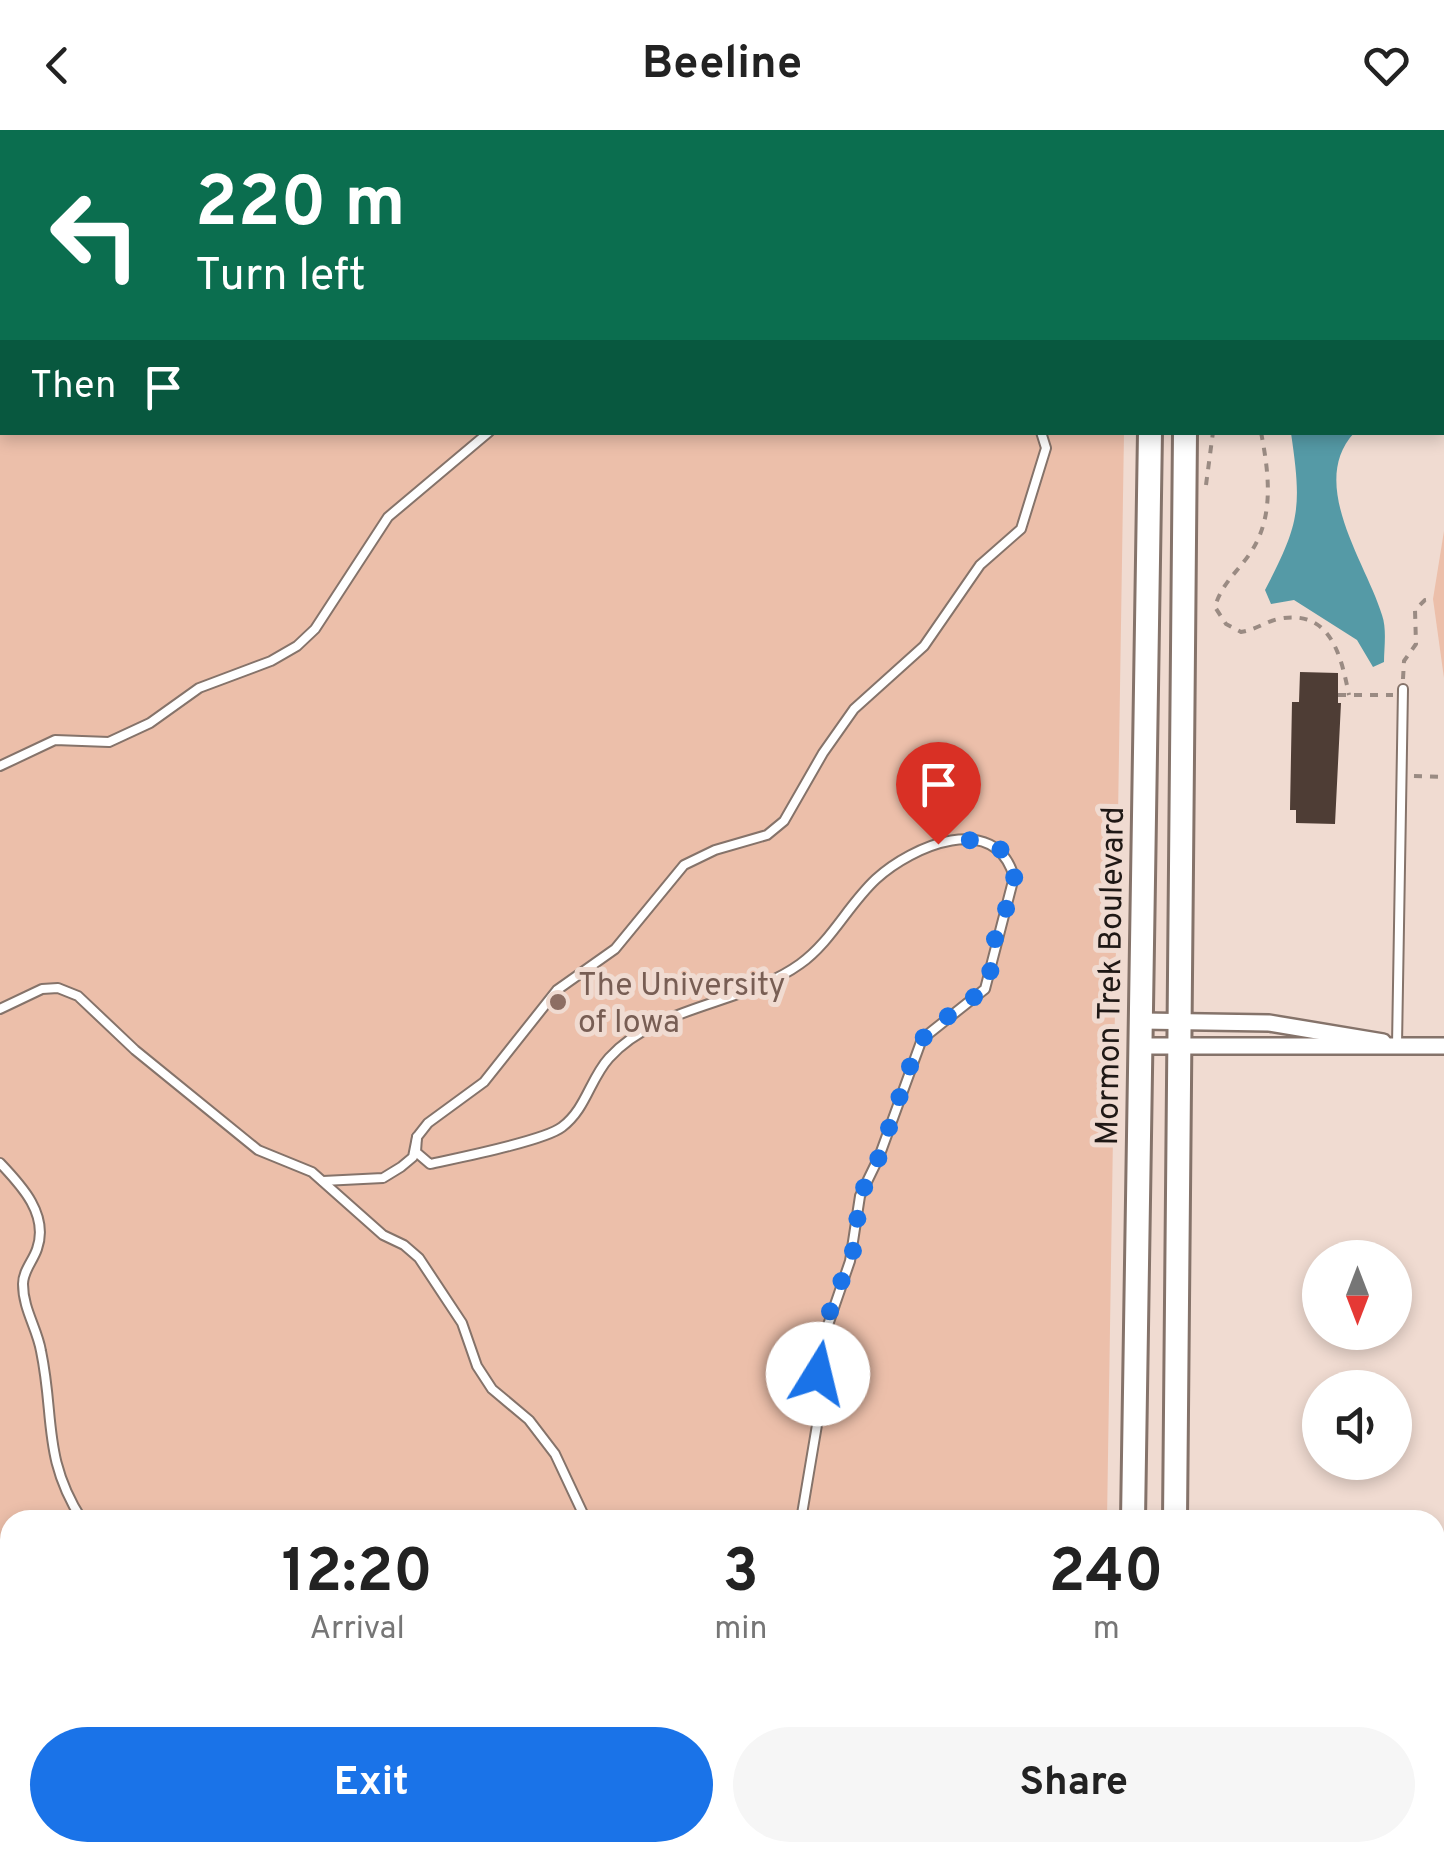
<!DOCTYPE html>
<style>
:root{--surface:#fff;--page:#f6f6f6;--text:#222;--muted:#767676;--accent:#1a73e8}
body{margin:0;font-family:Overpass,sans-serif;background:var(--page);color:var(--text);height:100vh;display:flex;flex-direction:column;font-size:38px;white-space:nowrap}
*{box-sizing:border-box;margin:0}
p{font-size:32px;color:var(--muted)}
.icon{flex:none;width:55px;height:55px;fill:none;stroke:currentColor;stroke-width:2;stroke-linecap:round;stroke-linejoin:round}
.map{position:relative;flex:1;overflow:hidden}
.drawer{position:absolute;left:0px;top:1380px;width:1445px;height:352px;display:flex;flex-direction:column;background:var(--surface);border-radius:30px 30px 0 0;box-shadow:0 5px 15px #0003}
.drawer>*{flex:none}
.banner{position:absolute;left:0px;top:0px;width:1445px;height:305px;box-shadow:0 5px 15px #0003;background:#0b6e4f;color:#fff;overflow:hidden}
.needle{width:65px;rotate:180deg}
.buttons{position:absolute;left:1302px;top:1110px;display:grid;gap:20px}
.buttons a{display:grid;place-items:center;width:110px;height:110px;border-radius:50%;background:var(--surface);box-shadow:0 5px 15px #0003;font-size:50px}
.pin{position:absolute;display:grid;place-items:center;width:85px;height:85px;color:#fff;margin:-102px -42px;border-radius:50% 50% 50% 0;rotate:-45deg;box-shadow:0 0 10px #0007}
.pin .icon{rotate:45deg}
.me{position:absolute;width:110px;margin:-55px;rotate:9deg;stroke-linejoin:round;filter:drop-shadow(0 0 8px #0008)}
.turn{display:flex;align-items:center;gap:35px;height:210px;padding:0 30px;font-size:45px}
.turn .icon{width:130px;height:130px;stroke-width:2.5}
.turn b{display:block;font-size:70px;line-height:85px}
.then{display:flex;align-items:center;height:95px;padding:0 30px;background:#0003;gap:20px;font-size:38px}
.eta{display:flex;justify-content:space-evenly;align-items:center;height:170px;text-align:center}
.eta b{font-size:60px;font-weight:700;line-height:70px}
.primary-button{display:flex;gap:20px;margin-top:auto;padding:20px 30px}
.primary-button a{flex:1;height:115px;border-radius:60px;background:var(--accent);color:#fff;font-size:40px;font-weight:700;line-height:115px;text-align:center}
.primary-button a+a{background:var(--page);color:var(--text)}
header{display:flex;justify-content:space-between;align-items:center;height:130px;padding:0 30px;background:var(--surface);font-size:45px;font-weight:700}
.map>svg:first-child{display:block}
</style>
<header><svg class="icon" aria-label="back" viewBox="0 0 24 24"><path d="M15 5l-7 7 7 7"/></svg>Beeline<svg class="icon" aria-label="heart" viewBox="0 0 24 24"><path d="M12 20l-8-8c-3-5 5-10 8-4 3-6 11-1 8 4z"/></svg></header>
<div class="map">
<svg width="1444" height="1731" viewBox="0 0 1444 1731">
<rect width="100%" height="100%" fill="#f0dbd1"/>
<!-- green -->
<g fill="#ecbfaa">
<polygon points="0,0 98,0 2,2 2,302 1124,303 1107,1390 10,1390 10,1722 1102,1722 1102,1731 0,1731"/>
<polygon points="1444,401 1444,548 1433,469"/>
</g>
<!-- water -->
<path fill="#559aa6" d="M1291 303H1354C1307 354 1367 434 1382 485 1387 499 1384 518 1384 532L1373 537 1357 510 1294 470 1271 474 1265 460C1300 393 1302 378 1291 303Z"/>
<!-- building -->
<polygon fill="#4e3d35" points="1300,542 1338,543 1338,573 1341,573 1335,694 1296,693 1296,680 1290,680 1292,572 1299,572"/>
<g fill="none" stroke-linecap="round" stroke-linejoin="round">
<defs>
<g id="service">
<polyline points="1416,0 1416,2"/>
<polyline points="0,636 55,610 109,612 150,593 199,558 271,531 297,516 315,499 388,387 489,302"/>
<polyline points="0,879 42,859 58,858 78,866 135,920 258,1020 312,1042 383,1105 404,1115 419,1128 462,1193 477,1236 492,1259 529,1290 555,1324 586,1390"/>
<polyline points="1397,915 1403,559"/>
<path d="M417 1007 416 1022 430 1034C457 1028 544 1011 562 997 586 979 590 949 609 928 657 875 743 875 800 834 831 812 848 775 876 749 912 716 995 680 1014 747L985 859 922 909 879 1027 860 1066 850 1131 816 1230 819 1283 801 1390"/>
<path d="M0 1033C22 1056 49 1085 37 1119 33 1131 23 1141 23 1154 23 1179 37 1198 41 1221 55 1288 42 1327 82 1390"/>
<polyline points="323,1051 383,1048 401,1037 413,1027 417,1007 428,993 484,952 557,860 615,819 684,735 715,720 767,705 784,691 823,623 854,579 924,516 980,435 1021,399 1046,318 1041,302"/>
<polyline points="352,1722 360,1731"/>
<polyline points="875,1722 881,1731"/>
<polyline points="928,1722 936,1731"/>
</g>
<g id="minor">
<polyline points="1142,891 1269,893 1383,912"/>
<polyline points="1141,916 1444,916"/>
</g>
<g id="secondary">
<polyline points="880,0 896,2"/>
<polyline points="1176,0 1205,2"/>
<polyline points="1155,2 1155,0"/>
<polyline points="1442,10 1444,10"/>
<polyline points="1442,51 1444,51"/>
<polyline points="1133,1390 1150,302"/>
<polyline points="1175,1390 1185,302"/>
<polyline points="1129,1731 1129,1722"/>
<polyline points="1170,1731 1170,1722"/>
</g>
</defs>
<!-- service casing -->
<use href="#service" stroke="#85736a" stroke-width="12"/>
<!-- minor casing -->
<use href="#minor" stroke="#85736a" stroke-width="20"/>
<!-- secondary casing -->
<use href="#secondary" stroke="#85736a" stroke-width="28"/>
<!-- path -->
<g stroke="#9a8b83" stroke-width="4" stroke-dasharray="8 8" stroke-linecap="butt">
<polyline points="1131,2 1131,0"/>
<polyline points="1442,181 1444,182"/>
<path d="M1261 302C1269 344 1275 388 1249 425 1236 443 1221 455 1215 477L1226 494 1241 502C1255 500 1265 492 1278 489 1331 478 1341 526 1349 565"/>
<polyline points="1206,355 1213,302"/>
<polyline points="1403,549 1404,531 1416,514 1415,480 1425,470 1433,469"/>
<polyline points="1338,565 1393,565"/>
<polyline points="1414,646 1444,647"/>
</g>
<!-- service -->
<use href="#service" stroke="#fff" stroke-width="8"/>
<!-- minor -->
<use href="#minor" stroke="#fff" stroke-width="15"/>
<!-- secondary -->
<use href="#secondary" stroke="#fff" stroke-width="22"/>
</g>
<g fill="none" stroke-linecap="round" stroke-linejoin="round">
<!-- route -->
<path stroke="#1a73e8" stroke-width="18" stroke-dasharray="0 32.4" d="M818 1244 816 1230 826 1192 854 1118 860 1066 879 1027 916 919 928 901 985 859C993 842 991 823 996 805 1000 788 1012 771 1014 753 1018 709 968 705 938 714"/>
</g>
<!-- markers -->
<circle fill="#8d6e63" stroke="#f0dbd1" stroke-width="4" cx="558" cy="872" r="10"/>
<g text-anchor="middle" stroke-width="10" stroke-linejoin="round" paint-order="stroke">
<!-- street labels -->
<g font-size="32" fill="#1f1815" stroke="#f0dbd1">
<text transform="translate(1109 846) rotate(-89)" y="11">Mormon Trek Boulevard</text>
</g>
<!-- education labels -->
<g font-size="32" fill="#785e54" stroke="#f0dbd1" text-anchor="start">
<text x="578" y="865">The University<tspan x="578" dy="37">of Iowa</tspan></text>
</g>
</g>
</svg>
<div class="buttons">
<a><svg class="needle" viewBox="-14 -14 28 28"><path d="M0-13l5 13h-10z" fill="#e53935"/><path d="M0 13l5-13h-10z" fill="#767676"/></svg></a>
<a><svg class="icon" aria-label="sound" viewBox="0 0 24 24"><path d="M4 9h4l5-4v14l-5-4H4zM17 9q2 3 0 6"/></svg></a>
</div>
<div class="pin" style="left:938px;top:714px;background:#d93025"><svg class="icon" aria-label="arrive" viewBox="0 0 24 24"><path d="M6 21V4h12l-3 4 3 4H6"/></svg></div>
<svg class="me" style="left:818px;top:1244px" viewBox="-20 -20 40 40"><circle r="19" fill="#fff"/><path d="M0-13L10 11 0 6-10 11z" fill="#1a73e8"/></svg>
<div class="banner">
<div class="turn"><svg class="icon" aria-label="left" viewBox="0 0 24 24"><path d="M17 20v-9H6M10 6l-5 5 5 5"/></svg><div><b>220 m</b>Turn left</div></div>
<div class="then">Then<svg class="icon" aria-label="arrive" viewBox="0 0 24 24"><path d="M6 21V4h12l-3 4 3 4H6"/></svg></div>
</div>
<section class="drawer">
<div class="eta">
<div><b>12:20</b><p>Arrival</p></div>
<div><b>3</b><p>min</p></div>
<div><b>240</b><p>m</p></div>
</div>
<div class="primary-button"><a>Exit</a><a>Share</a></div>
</section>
</div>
